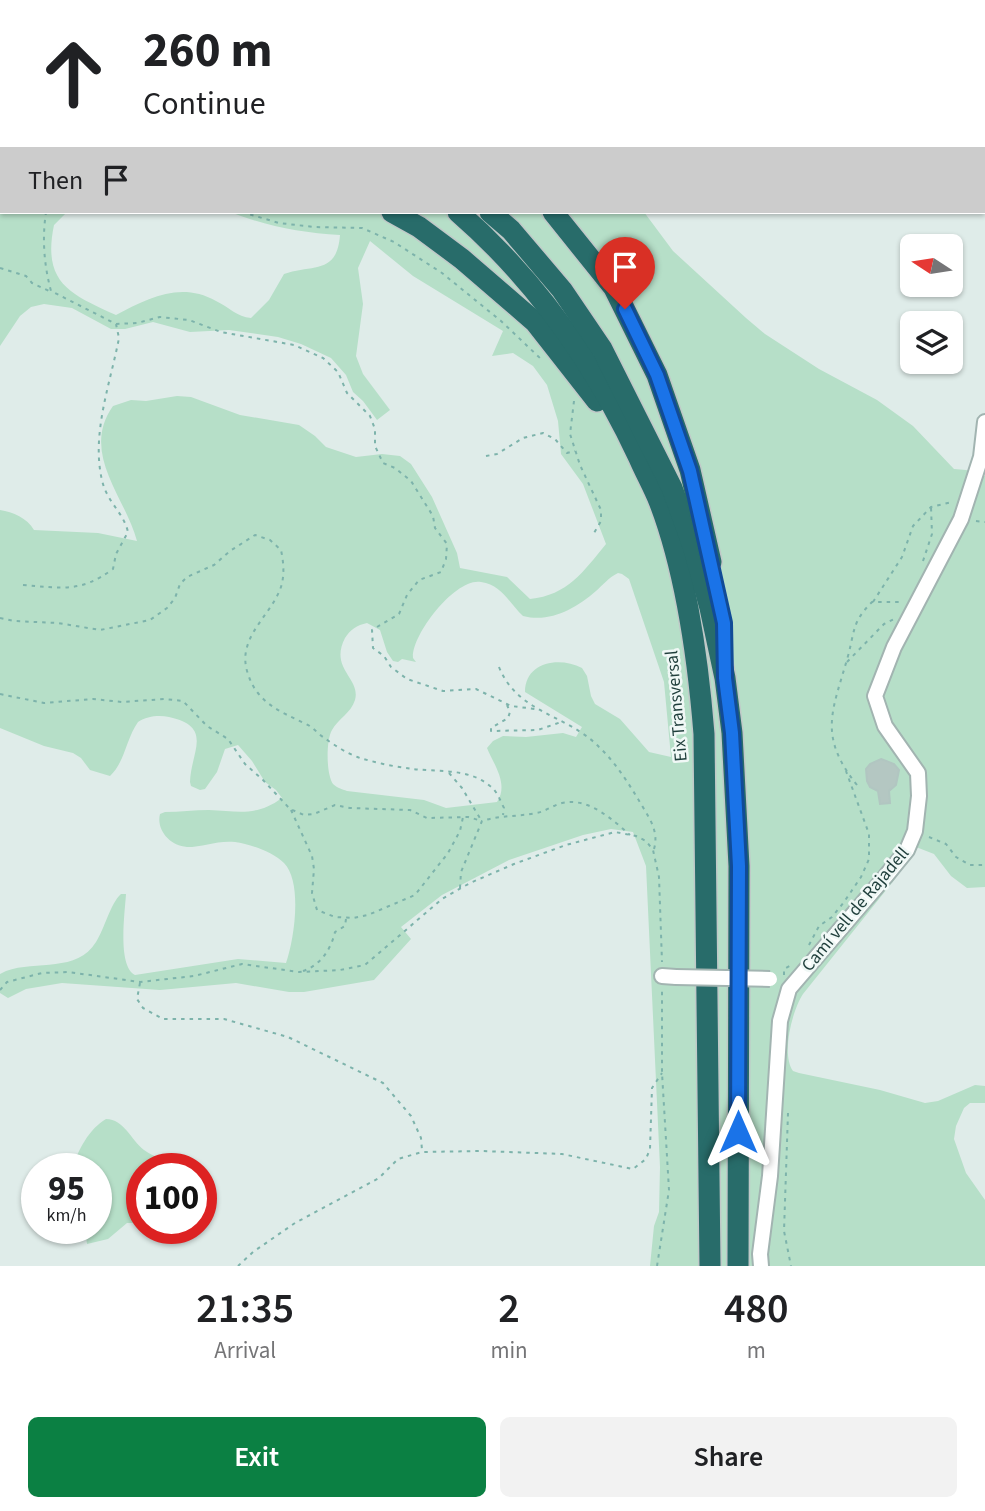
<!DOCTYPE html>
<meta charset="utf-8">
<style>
:root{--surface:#fff;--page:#f2f2f2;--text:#202124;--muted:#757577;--accent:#0b8043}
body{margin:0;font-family:"Source Sans 3",sans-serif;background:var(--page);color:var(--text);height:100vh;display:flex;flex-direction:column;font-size:26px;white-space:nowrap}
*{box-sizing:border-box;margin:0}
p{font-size:23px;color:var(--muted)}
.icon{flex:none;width:38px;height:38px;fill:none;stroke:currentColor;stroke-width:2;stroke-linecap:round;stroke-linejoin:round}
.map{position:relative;height:1266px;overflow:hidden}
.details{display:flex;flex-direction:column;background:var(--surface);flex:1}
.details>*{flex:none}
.top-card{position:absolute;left:0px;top:0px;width:985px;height:214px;box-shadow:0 2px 5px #0004;background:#fff;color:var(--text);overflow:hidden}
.needle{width:46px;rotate:282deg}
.fabs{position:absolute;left:900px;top:234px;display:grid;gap:14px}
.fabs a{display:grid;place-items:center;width:63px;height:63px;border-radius:10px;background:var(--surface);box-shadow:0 2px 5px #0004;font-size:35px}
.speed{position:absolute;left:21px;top:1153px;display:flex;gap:14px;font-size:35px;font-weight:700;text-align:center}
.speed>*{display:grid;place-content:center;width:91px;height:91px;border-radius:50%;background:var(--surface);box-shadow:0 2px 5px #0004;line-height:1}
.speed small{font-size:18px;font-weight:400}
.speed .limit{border:10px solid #d22;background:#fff;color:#111}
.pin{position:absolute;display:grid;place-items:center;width:60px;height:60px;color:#fff;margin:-72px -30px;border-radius:50% 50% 50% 0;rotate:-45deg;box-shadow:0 0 7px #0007}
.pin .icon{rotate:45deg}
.me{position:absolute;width:77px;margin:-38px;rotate:0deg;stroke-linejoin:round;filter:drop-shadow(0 0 5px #0008)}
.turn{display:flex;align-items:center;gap:24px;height:147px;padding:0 28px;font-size:32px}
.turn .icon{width:91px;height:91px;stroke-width:2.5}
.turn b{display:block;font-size:49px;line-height:60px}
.then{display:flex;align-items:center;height:66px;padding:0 28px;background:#0003;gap:14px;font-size:26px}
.eta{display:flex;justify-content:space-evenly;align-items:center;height:119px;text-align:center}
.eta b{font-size:42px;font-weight:600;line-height:49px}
.button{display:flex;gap:14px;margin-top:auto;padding:14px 28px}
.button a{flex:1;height:80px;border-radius:10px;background:var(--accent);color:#fff;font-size:28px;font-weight:600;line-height:80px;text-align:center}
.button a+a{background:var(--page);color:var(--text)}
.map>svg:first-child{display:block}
</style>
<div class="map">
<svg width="985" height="1266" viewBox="0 0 985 1266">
<rect width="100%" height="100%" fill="#dfece9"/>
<!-- green -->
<g fill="#b6dfc8" fill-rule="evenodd">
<path d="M0 0 391 2H2V212H67L54 225C42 283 70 294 116 315 148 298 181 281 216 301 229 307 237 317 251 318L269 300 284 274C313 264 337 275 340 235 301 233 266 226 230 212H644L673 251 746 318 765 334 819 369 877 400 913 426 954 469 966 470 985 476V887L967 888 951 876 934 854 916 847 895 879 803 994C792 1011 781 1054 793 1071L799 1073 880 1090 925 1103 938 1101 975 1085 985 1086V1103H970L964 1108 956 1126 954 1139 966 1173 985 1200V1266H650L654 1226 659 1212 660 1167 646 866 633 832 611 829 583 835 509 860 442 895 401 927 411 939 374 980 304 992H289L236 983 160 990 62 983 26 989 8 998 0 993V974L6 971C37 960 77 973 96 942 105 928 110 904 121 894H126C125 912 117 966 135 975L238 959 286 963C294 940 303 883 284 863 273 852 250 844 235 842 218 840 203 847 187 847 170 846 156 830 160 814L165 812C180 812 194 810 209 810 238 811 256 817 282 798L276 790 265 782 252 761 238 745 225 749 217 772 205 789 200 790 191 786 190 782C191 751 214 727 169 717 159 715 147 716 138 722 126 739 125 762 110 776L90 770 81 758 73 753 44 746 0 728V510C13 512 27 518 34 530L98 533 137 541C125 496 80 453 113 406L131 400 146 401 177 396 191 397 240 415 299 425 315 436 326 447 356 457 382 454 400 456 411 464 432 497 457 553 460 568 507 577 530 599C568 595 583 572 606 544L583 484 561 454 558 421 547 385 533 366 513 353 492 356 503 331 413 276 370 241 358 268 363 304 356 356 363 374 390 410 377 420 363 401 353 392 346 375 331 358 301 344 278 337 229 330 190 332 153 322 125 329H111L72 308 44 304 31 307 20 316 0 346ZM618 573 622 574 629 579 664 682 671 757 649 752 620 719 595 704 591 696 587 676 582 668C559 656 525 662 525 692L582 727 576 737 563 733 526 737 503 736 493 741 487 748C494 765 509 784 497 802L446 808 424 800 347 791C342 789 337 788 333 784 326 774 326 740 332 730 338 719 351 713 355 700 361 678 329 669 345 638 350 630 357 625 367 623L380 630 387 652 393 661 398 662 402 659 416 662 413 658C411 635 456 577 481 582 502 585 509 603 523 616 550 623 575 609 596 591 603 585 608 578 618 573Z"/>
<path d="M106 1119C124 1119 131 1140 144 1150 155 1158 167 1159 177 1169H142V1227L136 1223H127L108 1239 87 1244 85 1229 96 1228V1169H72C78 1150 89 1129 106 1119Z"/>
</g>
<!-- building -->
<polygon fill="#b4c7c2" stroke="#b1c6c1" stroke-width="2" points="881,759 894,764 899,770 896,785 889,791 890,803 880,804 878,791 870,787 867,781 866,769 870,764"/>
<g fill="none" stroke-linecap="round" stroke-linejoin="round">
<defs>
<g id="minor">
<polyline points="662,976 676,977"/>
<polyline points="761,1266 760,1254 770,1176 780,1021 789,989 885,877 907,850 915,831 919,796 918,773 885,726 875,696 894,647 961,519 981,457 985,422"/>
</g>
<g id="tertiary">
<polyline points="346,0 348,2"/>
<polyline points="54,2 54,0"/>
<polyline points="0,188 2,188"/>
</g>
<g id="motorway">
<polyline points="37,0 38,2"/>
<polyline points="120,0 123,2"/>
<polyline points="159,0 162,2"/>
<polyline points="392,212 419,227 462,259 535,322 597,401"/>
<path d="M458 212C536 280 595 364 639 458 645 472 653 486 659 501 686 571 698 659 704 734L710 1266"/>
<polyline points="490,212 511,230 562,290 602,349 672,488 693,546 710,608 725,678 732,733 739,866 738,1266"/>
<polyline points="553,212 614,288 657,375 690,470 711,562"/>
</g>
</defs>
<!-- minor casing -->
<use href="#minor" stroke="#a2b4b1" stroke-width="18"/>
<!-- tertiary casing -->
<use href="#tertiary" stroke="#a2b4b1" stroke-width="21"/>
<!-- motorway casing -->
<use href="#motorway" stroke="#c0c9c8" stroke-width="24"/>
<!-- path -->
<g stroke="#7db3ab" stroke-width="2" stroke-dasharray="3.5 5" stroke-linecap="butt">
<polyline points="0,211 2,210"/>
<polyline points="242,212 279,223 314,227 362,228 394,242 442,273 501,321 541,359"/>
<polyline points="0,268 26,276 32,283 49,291"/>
<polyline points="116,324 137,323 160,317 189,320 221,332 294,345 323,358 338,372 347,393 370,416 375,429 375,446 383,463 395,468 411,481 433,516 435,528 447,544 446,559 441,572 419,580 407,595 399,614 372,630 373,648 384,656 391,667 407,679 443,691 476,689 511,706 535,709"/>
<polyline points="574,401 570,434 580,465 601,510 601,521 594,533"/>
<polyline points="486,456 497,454 523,438 543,433 555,439 567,453 575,451"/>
<polyline points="976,521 985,522"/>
<polyline points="923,561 932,534 931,507"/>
<path d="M23 585C62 588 80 593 113 569L116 554 128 532C124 514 108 502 103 484 90 437 110 385 119 338L116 324 51 291C44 265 42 239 46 212"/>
<polyline points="873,602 902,557 913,526 931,507 952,502"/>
<path d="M0 618 14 621 58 623 100 630 150 620 167 608 175 598 180 584 187 577 214 565 230 551 255 535 270 540 281 550C284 564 285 579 279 592 267 619 236 640 248 674 257 703 281 712 306 724 313 727 317 733 323 737 334 745 348 754 360 758 377 763 396 767 413 769 438 772 469 768 490 786 497 791 500 800 504 808L503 815"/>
<polyline points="847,662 884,624 894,619"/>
<path d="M499 667C518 714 567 714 599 747 616 763 629 784 641 804 650 819 659 832 654 849"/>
<polyline points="0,694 44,703 93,699 122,702 165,699 183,701 207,726 228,739 245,764 263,780 290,809 304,815 314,814 335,805 350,808 410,810 427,818 468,817 482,821"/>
<polyline points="507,705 510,712 508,718 491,728 491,731 538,730 561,722"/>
<polyline points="449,773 462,788 481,820"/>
<path d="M857 785C817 735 833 710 848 656 855 630 852 622 872 602H901"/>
<polyline points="291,810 312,856 314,869 312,893 317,910 335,917 353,918 368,915 415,895 448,853 460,831 463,817"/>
<polyline points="929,837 946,844 956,857 970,865 985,865"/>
<path d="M460 888 461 872 482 821C500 815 517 817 536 813 545 812 553 805 562 803 588 797 612 819 630 835"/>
<polyline points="809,945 819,926 832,917 844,902 861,877 869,859 869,834 846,771"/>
<path d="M303 971C321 965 331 949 335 932L345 926 346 919"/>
<polyline points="784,975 784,969 793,964"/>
<polyline points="140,983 137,999 143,1008 163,1019 224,1019 288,1037 383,1083 411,1116 421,1138 422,1150"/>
<polyline points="0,990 7,982 42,973 68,972 140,982 194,976 242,964 299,972 340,970 365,965 442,899 470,883 514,864 566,845 615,832 636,836 646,841 653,850 659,877 662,962"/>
<polyline points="788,1113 784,1231 791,1266"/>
<polyline points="238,1266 253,1252 295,1223 379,1178 398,1159 422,1152 481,1151 562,1154 633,1169 646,1159 650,1149 652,1088 662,1073"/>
<polyline points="657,1266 669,1190 662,1073 662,988"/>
</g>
<!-- minor -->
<use href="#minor" stroke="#fff" stroke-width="14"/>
<!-- tertiary -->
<use href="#tertiary" stroke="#fff" stroke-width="18"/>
<!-- motorway -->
<use href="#motorway" stroke="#286c6a" stroke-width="21"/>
<defs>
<polyline id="minor-bridge" points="676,977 770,979"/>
</defs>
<!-- minor-bridge casing -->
<use href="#minor-bridge" stroke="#a2b4b1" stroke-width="18" stroke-linecap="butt"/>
<!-- minor-bridge -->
<use href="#minor-bridge" stroke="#fff" stroke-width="14"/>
</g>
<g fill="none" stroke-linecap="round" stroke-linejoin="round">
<defs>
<polyline id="route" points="625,309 657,375 690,471 724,623 725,678 732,733 739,866 738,1132"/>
</defs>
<!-- route casing -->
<use href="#route" stroke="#114b97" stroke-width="18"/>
<!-- route -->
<use href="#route" stroke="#1a73e8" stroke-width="12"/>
</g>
<g text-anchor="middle" stroke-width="5" stroke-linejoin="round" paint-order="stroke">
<!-- street labels -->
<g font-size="18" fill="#1f3e3b" stroke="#f0f8f6">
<text transform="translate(676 706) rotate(-95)" y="6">Eix Transversal</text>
<text transform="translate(855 909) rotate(-50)" y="6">Camí vell de Rajadell</text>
</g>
</g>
</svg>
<div class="fabs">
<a><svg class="needle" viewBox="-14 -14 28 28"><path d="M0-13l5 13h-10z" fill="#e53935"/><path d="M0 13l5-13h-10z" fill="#757577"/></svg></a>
<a><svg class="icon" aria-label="layers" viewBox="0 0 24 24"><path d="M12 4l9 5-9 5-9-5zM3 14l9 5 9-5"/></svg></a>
</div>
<div class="speed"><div>95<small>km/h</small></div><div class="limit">100</div></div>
<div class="pin" style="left:625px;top:309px;background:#d93025"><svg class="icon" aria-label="arrive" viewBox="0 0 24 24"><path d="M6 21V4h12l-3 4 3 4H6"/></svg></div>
<svg class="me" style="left:738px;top:1132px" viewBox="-20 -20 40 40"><path d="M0-17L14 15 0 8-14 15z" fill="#1a73e8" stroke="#fff" stroke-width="4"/></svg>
<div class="top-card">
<div class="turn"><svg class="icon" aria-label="ahead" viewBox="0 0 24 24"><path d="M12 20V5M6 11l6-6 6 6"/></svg><div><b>260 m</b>Continue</div></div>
<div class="then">Then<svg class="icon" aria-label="arrive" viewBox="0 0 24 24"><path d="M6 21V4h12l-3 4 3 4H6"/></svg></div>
</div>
</div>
<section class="details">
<div class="eta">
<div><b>21:35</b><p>Arrival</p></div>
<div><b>2</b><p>min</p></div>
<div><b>480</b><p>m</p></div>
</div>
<div class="button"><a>Exit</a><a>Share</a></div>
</section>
